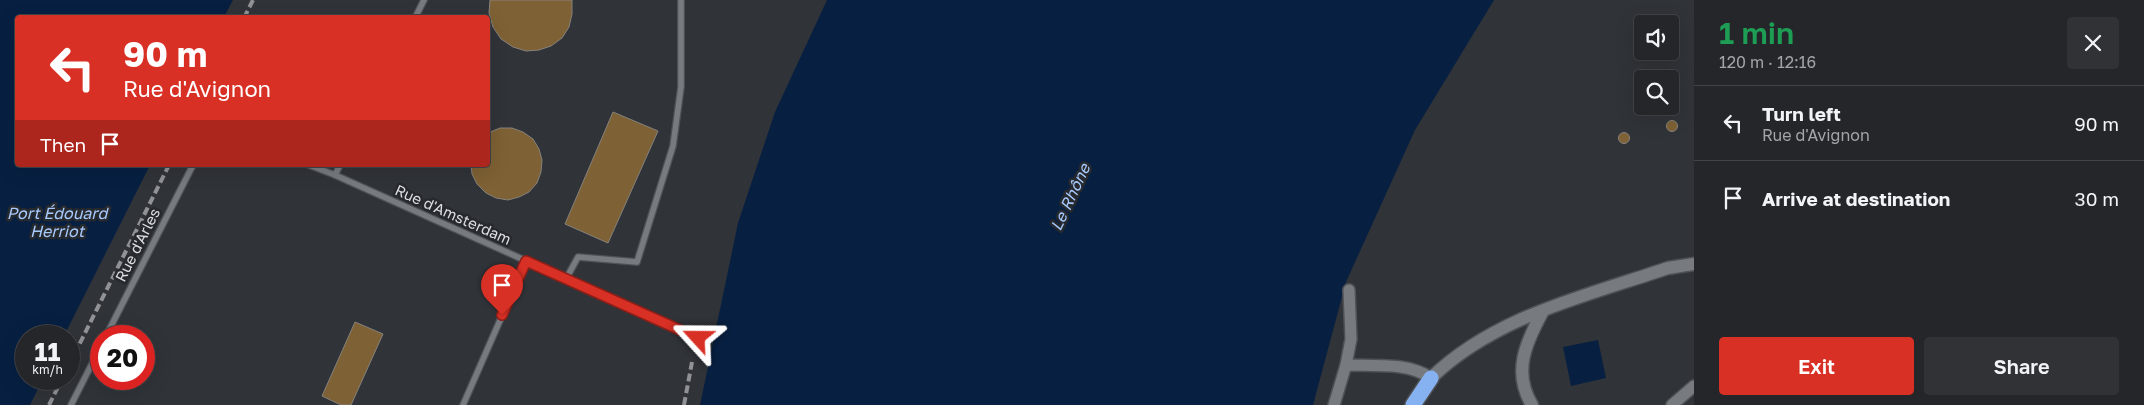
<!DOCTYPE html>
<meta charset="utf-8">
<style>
:root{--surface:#24262a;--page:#303236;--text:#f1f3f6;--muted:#a3a5a8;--line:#414347;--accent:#d93025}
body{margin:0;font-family:"Golos Text",sans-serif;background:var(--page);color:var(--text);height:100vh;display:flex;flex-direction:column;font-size:19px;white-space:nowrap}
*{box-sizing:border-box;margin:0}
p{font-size:16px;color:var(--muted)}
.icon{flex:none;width:28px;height:28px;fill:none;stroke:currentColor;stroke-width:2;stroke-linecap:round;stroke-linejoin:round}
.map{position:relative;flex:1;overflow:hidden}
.sheet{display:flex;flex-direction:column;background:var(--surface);width:450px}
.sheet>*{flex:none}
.guide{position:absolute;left:15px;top:15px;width:475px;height:152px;border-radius:5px;box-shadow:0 5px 20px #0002,0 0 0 1px var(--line);background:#d93025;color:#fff;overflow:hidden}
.fabs{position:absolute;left:1634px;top:15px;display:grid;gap:10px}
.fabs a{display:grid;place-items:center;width:45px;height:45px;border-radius:5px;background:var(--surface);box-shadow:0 5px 20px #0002,0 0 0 1px var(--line);font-size:25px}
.speed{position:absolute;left:15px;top:325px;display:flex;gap:10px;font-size:25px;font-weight:700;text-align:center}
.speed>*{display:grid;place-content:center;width:65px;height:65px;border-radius:50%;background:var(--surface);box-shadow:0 5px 20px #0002,0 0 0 1px var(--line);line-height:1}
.speed small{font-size:12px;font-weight:400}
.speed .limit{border:8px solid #d22;background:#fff;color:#111}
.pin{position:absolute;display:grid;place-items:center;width:42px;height:42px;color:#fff;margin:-51px -21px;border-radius:50% 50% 50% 0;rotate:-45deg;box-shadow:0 0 5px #0007}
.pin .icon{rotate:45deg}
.me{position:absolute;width:55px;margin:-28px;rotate:294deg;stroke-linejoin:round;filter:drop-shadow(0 0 4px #0008)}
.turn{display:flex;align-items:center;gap:18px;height:105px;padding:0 25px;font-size:22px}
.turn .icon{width:65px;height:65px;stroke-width:2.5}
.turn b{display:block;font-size:35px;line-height:42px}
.then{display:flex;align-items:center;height:48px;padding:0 25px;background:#0003;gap:10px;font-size:19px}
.round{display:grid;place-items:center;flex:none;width:52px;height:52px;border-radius:5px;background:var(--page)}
.overview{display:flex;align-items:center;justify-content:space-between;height:85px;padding:0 25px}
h1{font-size:30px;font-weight:600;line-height:38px;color:#1e9e55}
.action{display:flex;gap:10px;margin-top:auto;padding:10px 25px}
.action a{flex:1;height:58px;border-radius:5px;background:var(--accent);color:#fff;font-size:20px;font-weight:600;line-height:58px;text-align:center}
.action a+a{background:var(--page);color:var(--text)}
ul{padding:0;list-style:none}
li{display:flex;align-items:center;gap:15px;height:75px;padding:0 25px;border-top:1px solid var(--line)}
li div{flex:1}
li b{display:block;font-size:19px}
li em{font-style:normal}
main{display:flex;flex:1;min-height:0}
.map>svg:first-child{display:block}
</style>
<main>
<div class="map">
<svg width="1694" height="405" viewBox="0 0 1694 405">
<rect width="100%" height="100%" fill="#303338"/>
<!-- water -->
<g fill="#072042">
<polygon points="0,0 233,0 224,17 18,18 18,165 150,165 64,336 26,336 26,379 43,379 30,405 0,405"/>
<polygon points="827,0 1494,0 1415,130 1346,282 1313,405 700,405 738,223 775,112"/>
<polygon points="1598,340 1606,378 1571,386 1563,347"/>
</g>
<!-- building -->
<g fill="#7e6134" stroke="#86827c">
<polygon points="490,0 572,0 572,14 569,27 562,38 551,46 539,50 526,51 513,47 501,39 493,27 489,13"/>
<polygon points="613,112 658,131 608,243 565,224"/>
<circle cx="1672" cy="126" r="5.5"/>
<polygon points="500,128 512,128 523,132 533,139 539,149 542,160 541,172 537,183 529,192 519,197 508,200 496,198 486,193 477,184 472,174 471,165 488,165 488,133"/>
<circle cx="1624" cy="138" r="5.5"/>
<polygon points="355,322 383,334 351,405 341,405 322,396"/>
</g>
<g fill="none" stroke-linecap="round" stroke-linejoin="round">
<defs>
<g id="lane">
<polyline points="415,18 424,0"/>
<polyline points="309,165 335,175 340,165"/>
<polyline points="335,175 698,338"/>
<polyline points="566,279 578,257 637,262 673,146 681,87 681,0"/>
<polyline points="106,336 193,165"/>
<polyline points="71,405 101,346"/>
<polyline points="463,405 526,261"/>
</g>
<g id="street">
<polyline points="1346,365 1351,339 1349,290"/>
<path d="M1334 405 1346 365C1373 366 1408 362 1431 378"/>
<polyline points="1672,405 1694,386"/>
</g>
<g id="secondary">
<path d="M1431 378C1495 316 1586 296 1668 268L1694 264"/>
<path d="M1532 405C1512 372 1526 342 1543 311"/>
</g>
<polyline id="highway" points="1413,405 1431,378"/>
</defs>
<!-- lane casing -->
<use href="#lane" stroke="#4e5155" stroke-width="8"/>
<!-- street casing -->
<use href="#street" stroke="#4e5155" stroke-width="14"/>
<!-- secondary casing -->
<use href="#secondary" stroke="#4e5155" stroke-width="15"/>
<!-- highway casing -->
<use href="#highway" stroke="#4e5155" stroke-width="18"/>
<!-- lane -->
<use href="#lane" stroke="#777b80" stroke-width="5.5"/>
<!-- street -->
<use href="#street" stroke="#777b80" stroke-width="11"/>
<!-- secondary -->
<use href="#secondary" stroke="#777b80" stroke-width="12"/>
<!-- highway -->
<use href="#highway" stroke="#87b2f1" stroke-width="15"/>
<!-- rail -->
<g stroke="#909296" stroke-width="4" stroke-dasharray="8 4" stroke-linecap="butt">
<polyline points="244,18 253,0"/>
<polyline points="69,365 169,165"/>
<polyline points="49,405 62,379"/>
<polyline points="684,405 692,362"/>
</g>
</g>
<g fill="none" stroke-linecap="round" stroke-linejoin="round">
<defs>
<polyline id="route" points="502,315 526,261 698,338"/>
</defs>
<!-- route casing -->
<use href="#route" stroke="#8d1f18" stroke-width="12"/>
<!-- route -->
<use href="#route" stroke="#d93025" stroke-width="9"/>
</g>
<g text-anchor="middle" stroke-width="5" stroke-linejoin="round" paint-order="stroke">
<!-- street labels -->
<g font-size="15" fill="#dadcdf" stroke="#26292e">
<text transform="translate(453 215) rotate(24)" y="5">Rue d'Amsterdam</text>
<text transform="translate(138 245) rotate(-63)" y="5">Rue d'Arles</text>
</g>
<!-- water labels -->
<g font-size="16" font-style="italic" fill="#a7cafe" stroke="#26292e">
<text transform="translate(1070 197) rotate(-65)" y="6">Le Rhône</text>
<text x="57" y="219">Port Édouard<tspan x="57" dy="18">Herriot</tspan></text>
</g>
</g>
</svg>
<div class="fabs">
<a><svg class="icon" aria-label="sound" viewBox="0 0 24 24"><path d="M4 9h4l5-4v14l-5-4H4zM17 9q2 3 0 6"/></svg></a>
<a><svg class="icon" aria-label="search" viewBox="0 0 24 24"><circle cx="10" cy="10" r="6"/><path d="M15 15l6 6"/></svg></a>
</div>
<div class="speed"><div>11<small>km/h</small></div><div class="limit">20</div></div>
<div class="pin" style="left:502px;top:315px;background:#d93025"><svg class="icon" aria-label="arrive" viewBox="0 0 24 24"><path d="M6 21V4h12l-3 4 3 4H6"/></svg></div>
<svg class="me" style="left:698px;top:338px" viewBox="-20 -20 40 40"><path d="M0-17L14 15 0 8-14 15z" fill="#d93025" stroke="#fff" stroke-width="4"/></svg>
<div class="guide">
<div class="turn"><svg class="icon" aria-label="left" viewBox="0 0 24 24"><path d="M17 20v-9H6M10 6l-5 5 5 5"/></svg><div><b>90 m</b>Rue d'Avignon</div></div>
<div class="then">Then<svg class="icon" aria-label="arrive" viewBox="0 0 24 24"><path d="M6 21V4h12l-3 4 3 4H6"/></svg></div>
</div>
</div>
<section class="sheet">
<div class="overview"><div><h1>1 min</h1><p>120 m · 12:16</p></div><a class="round"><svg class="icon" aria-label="close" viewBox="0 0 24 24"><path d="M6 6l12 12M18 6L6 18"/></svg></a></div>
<ul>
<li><svg class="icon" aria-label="left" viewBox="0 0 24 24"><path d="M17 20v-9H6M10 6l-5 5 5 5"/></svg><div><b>Turn left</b><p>Rue d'Avignon</p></div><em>90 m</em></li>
<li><svg class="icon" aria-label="arrive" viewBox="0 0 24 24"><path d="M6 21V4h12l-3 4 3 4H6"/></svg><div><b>Arrive at destination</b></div><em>30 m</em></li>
</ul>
<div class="action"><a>Exit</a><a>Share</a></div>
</section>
</main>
